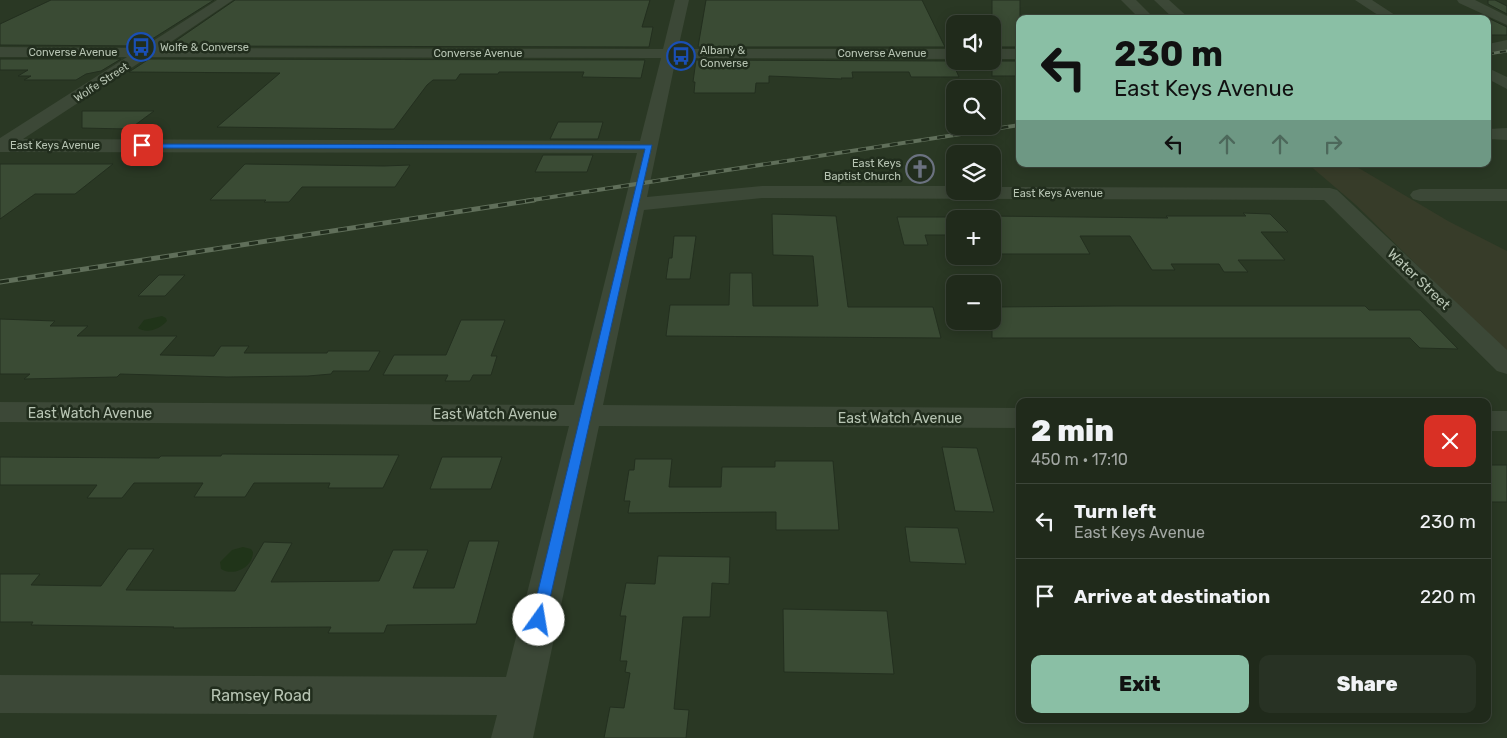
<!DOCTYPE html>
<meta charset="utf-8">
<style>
:root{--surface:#202a1b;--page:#283224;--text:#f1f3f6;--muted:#a2a7a3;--line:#3d463a;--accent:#8abfa5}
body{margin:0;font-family:Rubik,sans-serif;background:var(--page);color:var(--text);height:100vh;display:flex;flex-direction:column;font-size:19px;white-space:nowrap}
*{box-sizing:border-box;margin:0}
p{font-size:16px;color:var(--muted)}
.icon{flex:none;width:28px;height:28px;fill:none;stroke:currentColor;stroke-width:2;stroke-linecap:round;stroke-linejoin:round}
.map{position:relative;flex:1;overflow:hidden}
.sheet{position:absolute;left:1016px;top:398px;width:475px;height:325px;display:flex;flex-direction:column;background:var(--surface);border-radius:10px;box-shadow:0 2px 12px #0003,0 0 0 1px var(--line)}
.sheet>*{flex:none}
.guide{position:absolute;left:1016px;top:15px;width:475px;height:152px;border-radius:10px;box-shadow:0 2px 12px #0003,0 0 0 1px var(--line);background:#8abfa5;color:#111;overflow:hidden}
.controls{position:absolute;left:946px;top:15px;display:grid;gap:10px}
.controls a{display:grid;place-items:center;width:55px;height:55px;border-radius:10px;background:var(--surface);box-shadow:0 2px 12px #0003,0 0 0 1px var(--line);font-size:25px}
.pin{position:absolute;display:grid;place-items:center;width:42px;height:42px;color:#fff;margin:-21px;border-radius:10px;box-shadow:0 2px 8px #0006}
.me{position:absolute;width:55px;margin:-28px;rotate:13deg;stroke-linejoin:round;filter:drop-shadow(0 0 4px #0008)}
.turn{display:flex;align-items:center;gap:18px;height:105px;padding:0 15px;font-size:22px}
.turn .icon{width:65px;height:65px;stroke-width:2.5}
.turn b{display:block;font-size:35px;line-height:42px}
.lanes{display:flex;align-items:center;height:48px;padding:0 15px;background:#0003;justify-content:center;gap:25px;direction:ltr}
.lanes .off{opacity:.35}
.round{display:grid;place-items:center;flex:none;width:52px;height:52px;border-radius:10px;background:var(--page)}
.head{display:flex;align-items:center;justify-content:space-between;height:85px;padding:0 15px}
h1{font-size:30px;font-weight:800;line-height:38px}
.action{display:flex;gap:10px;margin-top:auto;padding:10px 15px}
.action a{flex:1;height:58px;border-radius:10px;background:var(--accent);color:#111;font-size:20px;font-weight:800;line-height:58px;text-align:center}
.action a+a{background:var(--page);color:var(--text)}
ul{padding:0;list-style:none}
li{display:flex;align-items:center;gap:15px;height:75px;padding:0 15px;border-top:1px solid var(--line)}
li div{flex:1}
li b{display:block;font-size:19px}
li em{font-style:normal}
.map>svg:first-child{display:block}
</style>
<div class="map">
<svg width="1507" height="738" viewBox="0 0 1507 738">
<rect width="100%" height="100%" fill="#2a3824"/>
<!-- green -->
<polygon fill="#373c29" points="1308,164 1352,164 1448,221 1507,251 1507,354 1356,205"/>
<!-- water -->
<g fill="#203419">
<path d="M162 316 166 318 167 321C160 329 147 334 138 328L144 320Z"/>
<path d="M243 547 251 549 253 552C253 567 234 577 221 569L220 562 232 550Z"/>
</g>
<!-- building -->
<g fill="#3a4b34" stroke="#232f1f">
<polygon points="51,0 214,0 141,46 0,45 0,24"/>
<polygon points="235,0 650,0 642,27 653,27 649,47 168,46"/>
<polygon points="706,0 922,0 945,47 698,47"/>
<rect x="992" y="0" width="28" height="47"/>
<polygon points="1488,0 1495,0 1507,6 1507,14 1488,4"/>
<polygon points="1488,18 1507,27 1507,35 1488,35"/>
<polygon points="0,59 121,59 101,71 86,74 76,80 24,80 31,76 18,76 28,70 0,70"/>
<polygon points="149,59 645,60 641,78 582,77 584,72 499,72 498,74 460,74 456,80 433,80 427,85 394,129 379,129 217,127 280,73 129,72"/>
<polygon points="696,60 952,61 959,77 911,77 909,72 852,72 853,78 841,78 842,79 769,76 769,83 756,83 755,93 694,93 695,82 693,82"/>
<rect x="992" y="61" width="28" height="15"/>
<polygon points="82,111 154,111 131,128 126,129 82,128"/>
<polygon points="558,122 603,122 598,139 550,139"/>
<polygon points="543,155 593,155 587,172 535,172"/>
<polygon points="0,164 113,164 75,194 35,194 0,219"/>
<polygon points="245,164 384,166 410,165 395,187 302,187 289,202 264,202 266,200 210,200"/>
<polygon points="1243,213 1270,214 1288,232 1261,232 1285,260 1238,260 1248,272 1224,272 1219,264 1171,264 1175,270 1152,270 1130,236 1080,236 1090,254 1001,254 992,231 992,219 988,219 987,216 1168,218 1166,216 1246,216"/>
<polygon points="772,214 836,216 848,307 933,307 941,338 666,336 670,305 729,305 730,273 752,273 753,306 818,306 813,256 773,255"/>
<polygon points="897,217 955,217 955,235 925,235 928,245 904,245"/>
<polygon points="674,236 696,236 690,279 666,279 669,258 672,258"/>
<polygon points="159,275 185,275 165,296 138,296"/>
<polygon points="1116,306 1365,306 1369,310 1420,310 1458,349 1420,348 1410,338 992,338 992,307"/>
<polygon points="0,319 55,321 50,326 88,326 77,336 177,336 160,355 214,356 221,346 249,346 244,353 327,353 328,351 380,351 369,371 333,371 331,374 308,376 227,377 120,374 117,377 24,379 30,374 0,374"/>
<polygon points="461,320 505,320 491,356 497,356 491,375 473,375 470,381 445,381 448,375 383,375 394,355 446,355"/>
<polygon points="942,447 977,448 994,512 955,511"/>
<polygon points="222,454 399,455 383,488 328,488 330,483 254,483 245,497 194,497 203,483 134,483 122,498 87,498 97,485 0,485 0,457 159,458 161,456 221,456"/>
<polygon points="442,457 502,457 491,489 430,489"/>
<polygon points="635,459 672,459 669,487 721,487 722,467 775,467 775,461 833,461 839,530 776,530 776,512 628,513 630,501 624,501 629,470 634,470"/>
<rect x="1488" y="465" width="19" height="37"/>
<polygon points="905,527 958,528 966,564 910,562"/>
<polygon points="469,541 499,541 476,624 387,625 384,633 328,633 331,627 173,628 174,627 31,625 33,622 0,622 0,574 40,574 31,585 101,586 128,549 154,549 126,590 235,591 264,542 292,543 271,582 379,581 393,550 428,550 413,588 454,588"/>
<polygon points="658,556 730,557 729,584 712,583 710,617 683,617 674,709 689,710 686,738 604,738 610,707 624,708 630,673 625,672 627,661 620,661 626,616 620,616 626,583 655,584"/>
<polygon points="783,609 887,611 894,674 784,672"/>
</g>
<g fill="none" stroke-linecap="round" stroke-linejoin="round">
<!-- minor -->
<g fill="#3c4837" fill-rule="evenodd">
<path d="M217 0H233L162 48 663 49 675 0H689L678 49H955V59L676 58 647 197 762 186H955V191H992V187L1330 188 1337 190 1507 350V374L1497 371 1324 200 762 198 644 210 603 405 1020 408V428L599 426 533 738H491L497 715 0 713V675L506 677 569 426 0 422V402L574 405 637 153 0 152V138L127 57H0V47L142 48ZM148 57 661 58 640 141 23 139Z"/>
<polygon points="1121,0 1136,0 1155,19 1140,19"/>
<polygon points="1154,0 1169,0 1190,19 1174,19"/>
<polygon points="1355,0 1372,0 1401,19 1384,19"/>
<polygon points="1457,0 1475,0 1507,16 1507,25 1459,3"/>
<polygon points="1507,40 1507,50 1488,52 1488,44"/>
<rect x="992" y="49" width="28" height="10"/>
<polygon points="1488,68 1507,77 1507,89 1488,79"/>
<polygon points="1507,128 1507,140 1488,139 1488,129"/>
<polygon points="1420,189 1507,189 1507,201 1420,201 1413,199 1410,195 1413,191"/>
<rect x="1488" y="411" width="19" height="20"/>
</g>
<defs>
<polyline id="rail-far2" points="1488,54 1507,51"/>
<polyline id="rail-far1" points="526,201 1020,125"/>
<polyline id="rail" points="0,282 534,200"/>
</defs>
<!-- rail-far2 casing -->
<use href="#rail-far2" stroke="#606f5a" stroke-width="3"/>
<!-- rail-far1 casing -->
<use href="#rail-far1" stroke="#606f5a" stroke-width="4"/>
<!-- rail casing -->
<use href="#rail" stroke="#606f5a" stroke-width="5"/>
<!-- rail-far2 -->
<use href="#rail-far2" stroke="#212d1d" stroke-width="2" stroke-dasharray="6" stroke-linecap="butt"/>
<!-- rail-far1 -->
<use href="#rail-far1" stroke="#212d1d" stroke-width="2.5" stroke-dasharray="8" stroke-linecap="butt"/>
<!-- rail -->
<use href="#rail" stroke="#212d1d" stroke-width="3" stroke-dasharray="9" stroke-linecap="butt"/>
</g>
<!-- route -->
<polygon fill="#1a73e8" stroke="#114b97" points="139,144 652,145 544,625 539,627 534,625 531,620 645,149 142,148 138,145"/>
<!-- icons -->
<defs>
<symbol id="bus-ring" viewBox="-11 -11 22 22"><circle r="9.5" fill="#212d1d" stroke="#1a4fb4" stroke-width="1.5"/><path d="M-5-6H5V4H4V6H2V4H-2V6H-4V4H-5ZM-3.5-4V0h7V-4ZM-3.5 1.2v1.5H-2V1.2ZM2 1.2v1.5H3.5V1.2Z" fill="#1a4fb4"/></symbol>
<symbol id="church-ring" viewBox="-11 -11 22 22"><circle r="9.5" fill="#212d1d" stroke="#6b7280" stroke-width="1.5"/><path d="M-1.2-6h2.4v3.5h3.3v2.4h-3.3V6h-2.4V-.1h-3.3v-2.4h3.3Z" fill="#6b7280"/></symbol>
</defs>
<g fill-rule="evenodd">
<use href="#bus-ring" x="125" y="31" width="32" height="32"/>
<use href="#bus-ring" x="665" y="40" width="32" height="32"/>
<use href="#church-ring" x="904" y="153" width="32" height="32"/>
</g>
<g text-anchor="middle" stroke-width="5" stroke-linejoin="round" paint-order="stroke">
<!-- far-poi labels -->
<g font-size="11" fill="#b7c4b3" stroke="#212d1d" text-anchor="start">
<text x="160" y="51">Wolfe &amp; Converse</text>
<text x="700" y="54">Albany &amp;<tspan x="700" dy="13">Converse</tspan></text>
<text x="901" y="167" text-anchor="end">East Keys<tspan x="901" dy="13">Baptist Church</tspan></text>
</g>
<!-- far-street labels -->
<g font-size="11" fill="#b7c4b3" stroke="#212d1d">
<text x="73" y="56">Converse Avenue</text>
<text x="478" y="57">Converse Avenue</text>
<text x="882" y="57">Converse Avenue</text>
<text transform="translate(101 82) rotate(-33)" y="4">Wolfe Street</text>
<text x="55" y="149">East Keys Avenue</text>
<text x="1058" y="197">East Keys Avenue</text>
</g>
<!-- street labels -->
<g font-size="14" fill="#b7c4b3" stroke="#212d1d">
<text transform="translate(1419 279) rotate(44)" y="5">Water Street</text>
<text x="90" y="418">East Watch Avenue</text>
<text x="495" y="419">East Watch Avenue</text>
<text x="900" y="423">East Watch Avenue</text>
</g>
<!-- near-street labels -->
<g font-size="16" fill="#b7c4b3" stroke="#212d1d">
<text x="261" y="701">Ramsey Road</text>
</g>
</g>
</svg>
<div class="controls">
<a><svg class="icon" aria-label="sound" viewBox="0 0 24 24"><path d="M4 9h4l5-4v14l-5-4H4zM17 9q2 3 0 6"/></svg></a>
<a><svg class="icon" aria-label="search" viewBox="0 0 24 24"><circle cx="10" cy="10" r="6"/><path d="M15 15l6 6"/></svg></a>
<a><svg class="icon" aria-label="layers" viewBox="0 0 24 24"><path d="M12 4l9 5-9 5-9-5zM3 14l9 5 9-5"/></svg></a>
<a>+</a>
<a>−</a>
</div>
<div class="pin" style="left:142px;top:145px;background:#d93025"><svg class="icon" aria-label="arrive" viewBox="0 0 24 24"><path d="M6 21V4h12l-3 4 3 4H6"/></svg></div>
<svg class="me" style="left:539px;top:620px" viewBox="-20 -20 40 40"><circle r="19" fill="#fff"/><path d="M0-13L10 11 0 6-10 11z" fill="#1a73e8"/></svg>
<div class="guide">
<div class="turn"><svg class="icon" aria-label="left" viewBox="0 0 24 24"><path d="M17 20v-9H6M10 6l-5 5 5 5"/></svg><div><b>230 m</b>East Keys Avenue</div></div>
<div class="lanes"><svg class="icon" aria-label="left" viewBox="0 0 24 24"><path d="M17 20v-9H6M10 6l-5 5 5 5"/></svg><svg class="icon off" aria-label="ahead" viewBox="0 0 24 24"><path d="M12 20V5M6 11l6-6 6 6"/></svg><svg class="icon off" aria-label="ahead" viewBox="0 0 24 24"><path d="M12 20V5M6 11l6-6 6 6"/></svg><svg class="icon off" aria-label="right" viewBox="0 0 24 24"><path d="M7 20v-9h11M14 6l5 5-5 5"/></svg></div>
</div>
<section class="sheet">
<div class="head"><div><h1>2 min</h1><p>450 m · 17:10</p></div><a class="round" style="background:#d93025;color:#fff"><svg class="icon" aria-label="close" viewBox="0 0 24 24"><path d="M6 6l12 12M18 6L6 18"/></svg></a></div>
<ul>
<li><svg class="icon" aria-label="left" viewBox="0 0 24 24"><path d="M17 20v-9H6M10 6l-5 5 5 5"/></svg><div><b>Turn left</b><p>East Keys Avenue</p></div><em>230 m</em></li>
<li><svg class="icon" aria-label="arrive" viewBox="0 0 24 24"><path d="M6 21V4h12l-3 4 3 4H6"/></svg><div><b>Arrive at destination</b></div><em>220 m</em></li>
</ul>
<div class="action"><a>Exit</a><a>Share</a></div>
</section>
</div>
